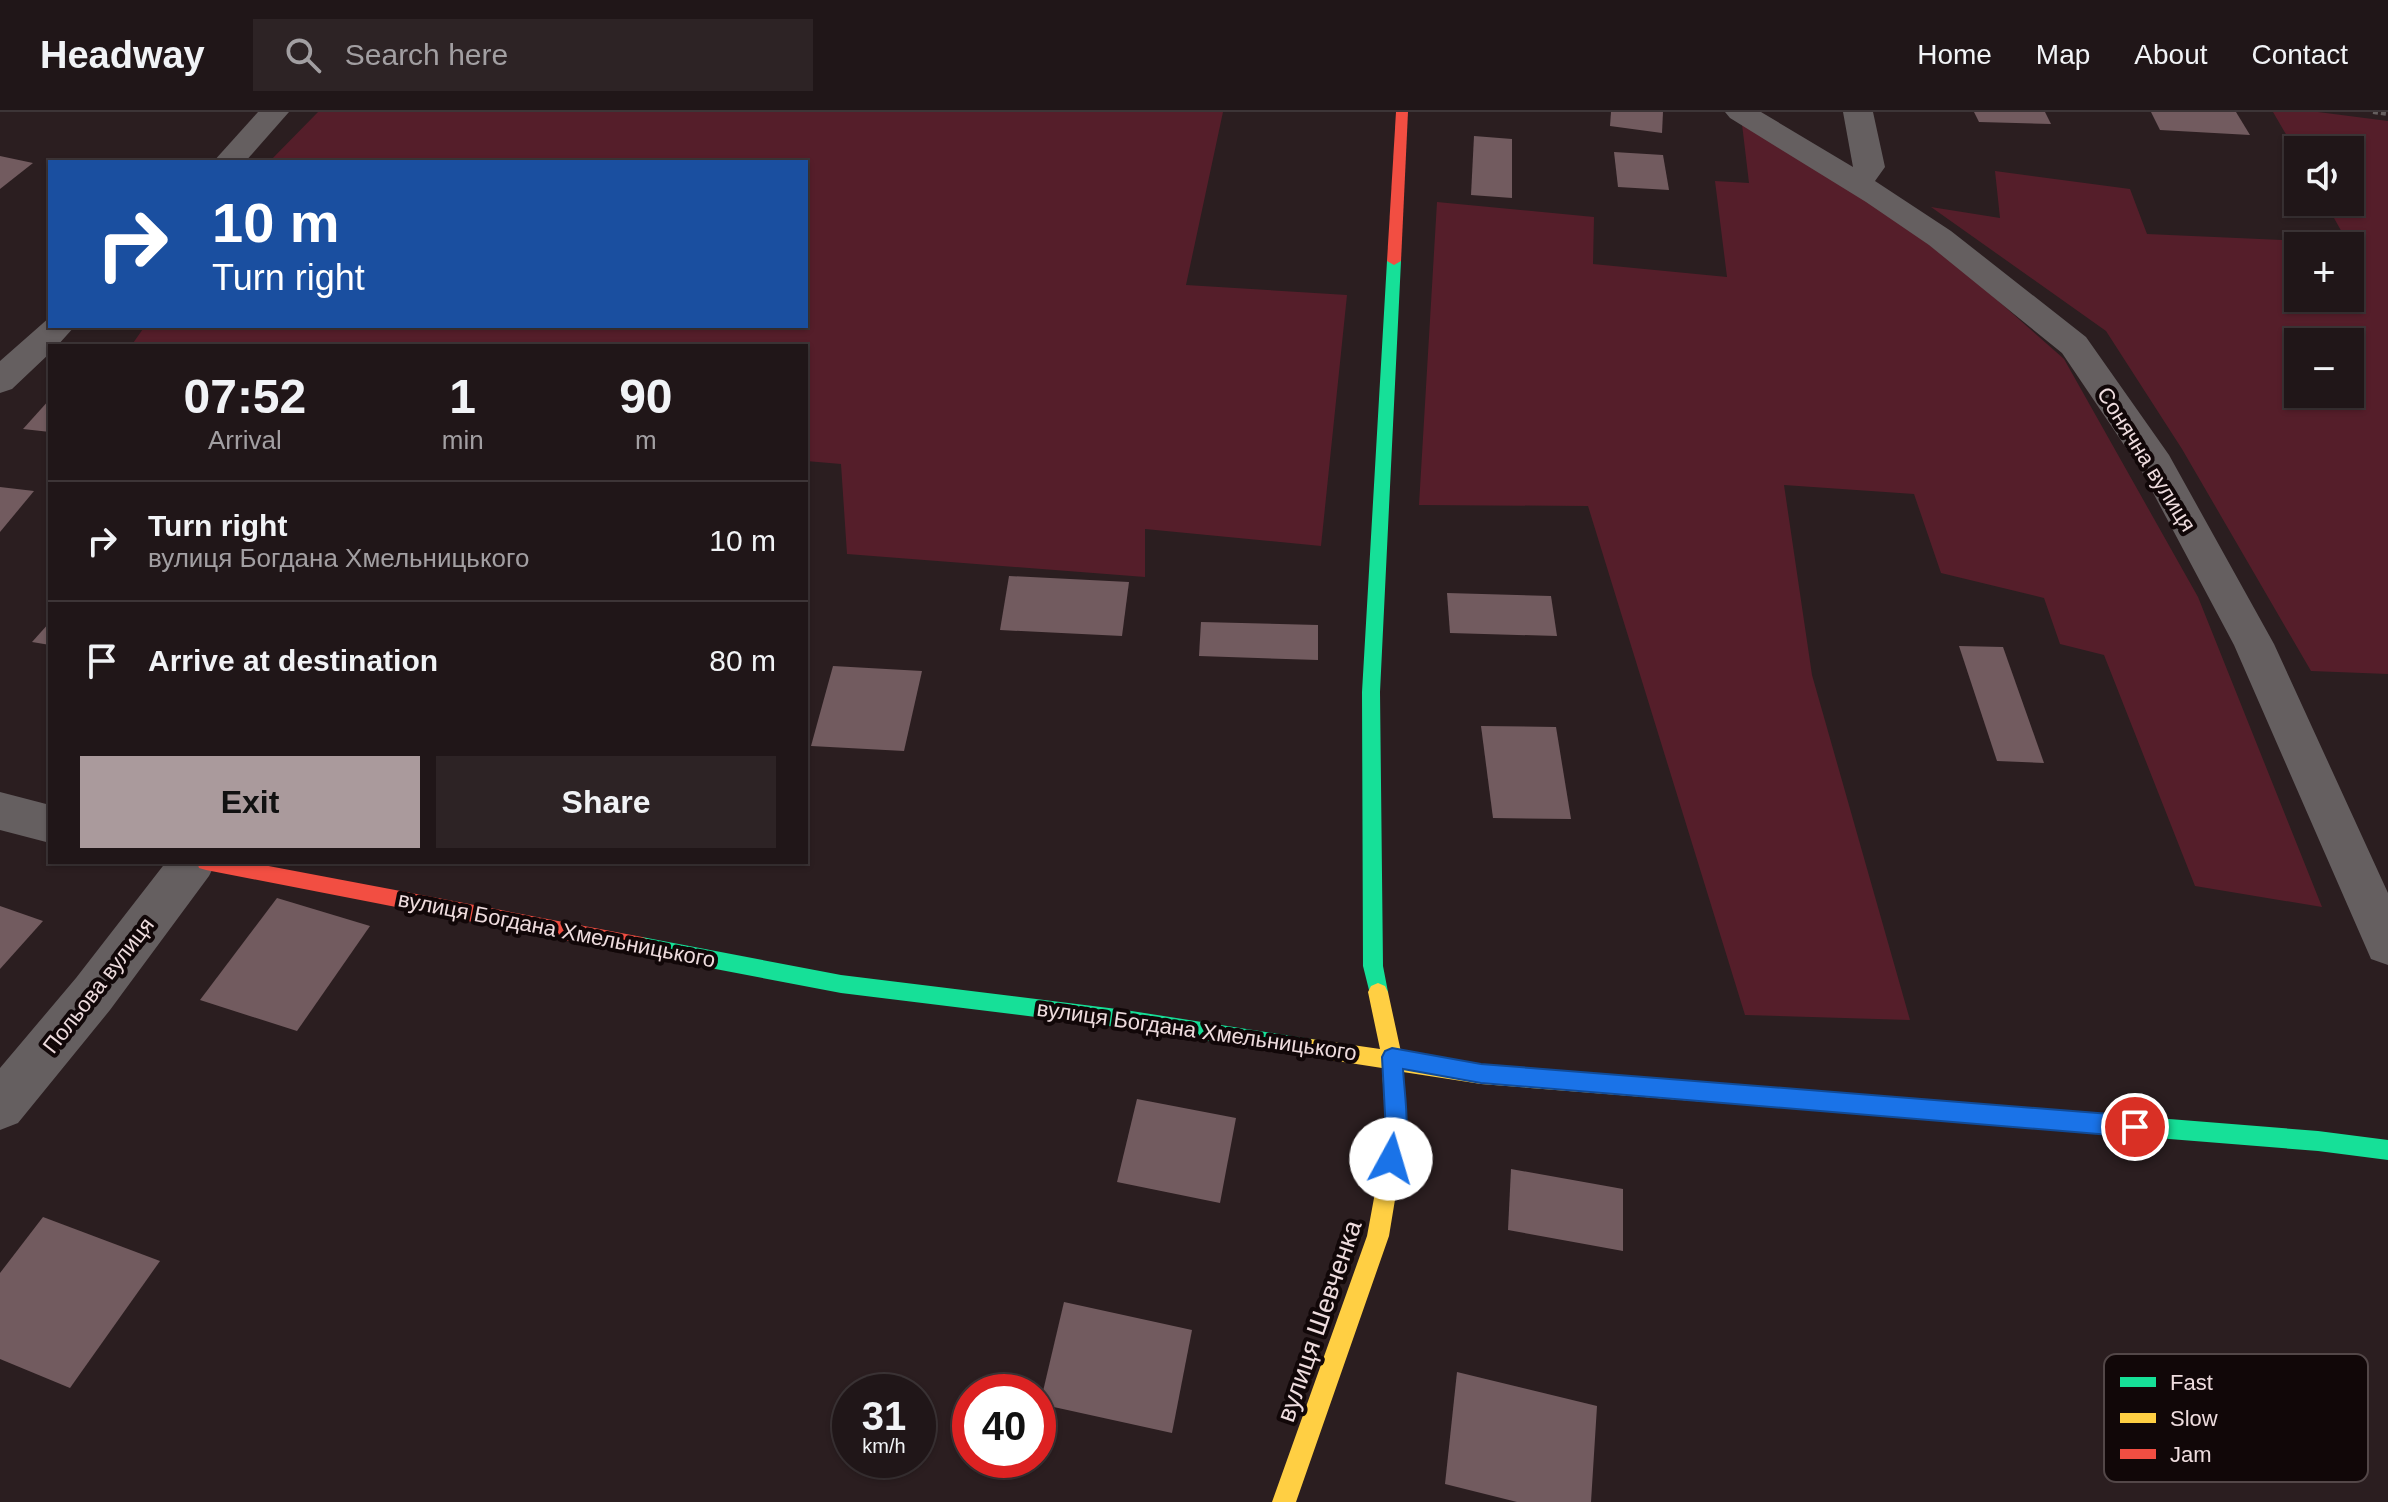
<!DOCTYPE html>
<meta charset="utf-8">
<style>
:root{--surface:#201618;--page:#2d2325;--text:#f1f3f6;--muted:#a29fa2;--line:#3d3537;--accent:#aa9a9c}
body{margin:0;font-family:Arial,sans-serif;background:var(--page);color:var(--text);height:100vh;display:flex;flex-direction:column;font-size:30px;white-space:nowrap}
*{box-sizing:border-box;margin:0}
p{font-size:26px;color:var(--muted)}
.icon{flex:none;width:44px;height:44px;fill:none;stroke:currentColor;stroke-width:2;stroke-linecap:round;stroke-linejoin:round}
.map{position:relative;flex:1;overflow:hidden}
.panel{position:absolute;left:48px;top:232px;width:760px;height:520px;display:flex;flex-direction:column;background:var(--surface);border-radius:0px;box-shadow:0 2px 6px #0004,0 0 0 2px var(--line)}
.panel>*{flex:none}
.guide{position:absolute;left:48px;top:48px;width:760px;height:168px;border-radius:0px;box-shadow:0 2px 6px #0004,0 0 0 2px var(--line);background:#1a4fa0;color:#fff;overflow:hidden}
.controls{position:absolute;left:2284px;top:24px;display:grid;gap:16px}
.controls a{display:grid;place-items:center;width:80px;height:80px;border-radius:0px;background:var(--surface);box-shadow:0 2px 6px #0004,0 0 0 2px var(--line);font-size:40px}
.speed{position:absolute;left:832px;top:1262px;display:flex;gap:16px;font-size:40px;font-weight:700;text-align:center}
.speed>*{display:grid;place-content:center;width:104px;height:104px;border-radius:50%;background:var(--surface);box-shadow:0 2px 6px #0004,0 0 0 2px var(--line);line-height:1}
.speed small{font-size:20px;font-weight:400}
.speed .limit{border:12px solid #d22;background:#fff;color:#111}
.pin{position:absolute;display:grid;place-items:center;width:68px;height:68px;color:#fff;margin:-34px;border:4px solid #fff;border-radius:50%;box-shadow:0 2px 8px #0007}
.me{position:absolute;width:88px;margin:-44px;rotate:6deg;stroke-linejoin:round;filter:drop-shadow(0 0 6px #0008)}
.turn{display:flex;align-items:center;gap:28px;height:168px;padding:0 32px;font-size:36px}
.turn .icon{width:104px;height:104px;stroke-width:2.5}
.turn b{display:block;font-size:56px;line-height:68px}
.eta{display:flex;justify-content:space-evenly;align-items:center;height:136px;text-align:center}
.eta b{font-size:48px;font-weight:700;line-height:56px}
.button{display:flex;gap:16px;margin-top:auto;padding:16px 32px}
.button a{flex:1;height:92px;border-radius:0px;background:var(--accent);color:#111;font-size:32px;font-weight:700;line-height:92px;text-align:center}
.button a+a{background:var(--page);color:var(--text)}
ul{padding:0;list-style:none}
li{display:flex;align-items:center;gap:24px;height:120px;padding:0 32px;border-top:2px solid var(--line)}
li div{flex:1}
li b{display:block;font-size:30px}
li em{font-style:normal}
header{display:flex;align-items:center;gap:48px;box-sizing:border-box;height:112px;padding:0 40px;background:var(--surface);border-bottom:2px solid var(--line)}
header strong{font-size:38px}
nav{display:flex;gap:44px;margin-inline-start:auto;font-size:28px}
.search{width:560px;height:72px;background:var(--page);display:flex;align-items:center;gap:20px;box-sizing:border-box;padding:0 28px;border-radius:0px;color:var(--muted);font-size:30px}
.map>svg:first-child{display:block}
</style>
<header>
<strong>Headway</strong>
<div class="search"><svg class="icon" aria-label="search" viewBox="0 0 24 24"><circle cx="10" cy="10" r="6"/><path d="M15 15l6 6"/></svg>Search here</div>
<nav><a>Home</a><a>Map</a><a>About</a><a>Contact</a></nav>
</header>
<div class="map">
<svg width="2388" height="1390" viewBox="0 0 2388 1390">
<rect width="100%" height="100%" fill="#2b1e20"/>
<!-- green -->
<g fill="#551e2a" fill-rule="evenodd">
<polygon points="318,0 1223,0 1186,173 1347,183 1321,434 1145,417 1145,465 847,442 841,352 806,349 806,234 131,234 145,214 806,214 806,50 269,50"/>
<path d="M2273 0H2318L2388 9V562L2311 559 2182 337 2106 219 1931 95 2000 106 1995 59 2130 77 2147 122 2348 131 2325 90H2350V38H2298V43ZM2298 134H2350V186H2298ZM2298 230H2350V282H2298Z"/>
<polygon points="1742,12 1864,85 1961,156 2064,247 2198,485 2322,795 2195,774 2104,543 2060,532 2044,486 1941,461 1914,382 1784,373 1812,563 1910,908 1745,903 1588,394 1419,393 1437,90 1594,105 1593,152 1727,165 1715,69 1749,71"/>
</g>
<!-- building -->
<g fill="#725b5f">
<polygon points="1611,0 1663,0 1662,21 1610,14"/>
<polygon points="1974,0 2045,0 2051,12 1979,10"/>
<polygon points="2151,0 2236,0 2250,23 2160,18"/>
<polygon points="1474,24 1512,27 1512,86 1471,83"/>
<polygon points="1614,40 1663,43 1669,78 1618,75"/>
<polygon points="0,44 33,51 0,77"/>
<polygon points="50,287 50,320 23,317"/>
<polygon points="0,375 34,379 0,420"/>
<polygon points="1009,464 1129,470 1122,524 1000,518"/>
<polygon points="1447,481 1551,484 1557,524 1450,521"/>
<polygon points="50,510 50,533 32,530"/>
<polygon points="1201,510 1318,513 1318,548 1199,544"/>
<polygon points="1959,534 2003,535 2044,651 1997,649"/>
<polygon points="833,554 922,559 904,639 811,634"/>
<polygon points="1481,614 1556,615 1571,707 1493,706"/>
<polygon points="277,786 370,814 297,919 200,888"/>
<polygon points="0,794 43,809 0,857"/>
<polygon points="1137,987 1236,1006 1220,1091 1117,1070"/>
<polygon points="1511,1057 1623,1077 1623,1139 1508,1118"/>
<polygon points="43,1105 160,1149 70,1276 0,1247 0,1161"/>
<polygon points="1064,1190 1192,1218 1172,1321 1040,1292"/>
<polygon points="1457,1260 1597,1294 1591,1390 1517,1390 1445,1372"/>
</g>
<g fill="none" stroke-linecap="round" stroke-linejoin="round">
<!-- path -->
<polyline stroke="#655e5e" stroke-width="4" stroke-dasharray="5 3" stroke-linecap="butt" points="2373,0 2388,2"/>
<!-- street -->
<g fill="#655f60" fill-rule="evenodd">
<polygon points="258,0 289,0 245,50 213,50"/>
<polygon points="1725,0 1761,0 1853,55 1843,0 1873,0 1885,55 1875,69 1951,119 2086,225 2169,343 2274,532 2388,781 2388,853 2371,847 2234,533 2141,358 2062,241 1929,133 1866,90 1730,6"/>
<polygon points="50,205 50,214 75,214 57,234 50,234 50,241 12,277 0,281 0,249"/>
<polygon points="0,680 50,693 50,731 0,718"/>
<polygon points="166,750 216,750 209,764 110,898 18,1011 0,1018 0,956 76,866"/>
</g>
<!-- fast -->
<g fill="#16e098" fill-rule="evenodd">
<polygon points="1394,145 1401,149 1380,580 1383,854 1388,880 1385,886 1378,889 1371,886 1363,854 1362,580 1387,149"/>
<polygon points="642,825 841,863 1125,898 1311,927 1318,929 1321,936 1318,943 1311,945 1125,916 841,881 642,843 635,840 632,834 635,828"/>
<polygon points="1847,981 2318,1019 2388,1028 2388,1048 2318,1039 1847,1001 1840,998 1837,991 1840,984"/>
</g>
<!-- slow -->
<polygon fill="#ffcf43" fill-rule="evenodd" points="1378,871 1385,874 1388,880 1401,940 1481,952 1847,981 1854,984 1857,991 1854,998 1847,1001 1481,972 1403,960 1406,1021 1389,1124 1296,1390 1272,1390 1367,1124 1386,1021 1382,956 1311,945 1304,943 1301,936 1304,929 1311,927 1380,937 1368,880 1371,874"/>
<!-- jam -->
<g fill="#f24e42" fill-rule="evenodd">
<polygon points="1396,0 1408,0 1401,149 1394,153 1387,149"/>
<polygon points="197,750 248,750 642,825 649,828 652,834 649,840 642,843 206,758 199,756"/>
</g>
</g>
<!-- route -->
<path fill="#1a73e8" stroke="#114b97" stroke-width="2" d="M1392 936 1481 952 2135 1004 2142 1007 2145 1015 2142 1022 2135 1025 1481 971 1403 957C1405 989 1412 1024 1399 1054L1391 1057 1384 1054 1381 1047 1386 1021 1382 945 1385 939Z"/>
<g text-anchor="middle" stroke-width="8" stroke-linejoin="round" paint-order="stroke">
<!-- street labels -->
<g font-size="22" fill="#eedcde" stroke="#110708">
<text transform="translate(2147 347) rotate(58)" y="8">Сонячна вулиця</text>
<text transform="translate(557 817) rotate(11)" y="8">вулиця Богдана Хмельницького</text>
<text transform="translate(98 873) rotate(-52)" y="8">Польова вулиця</text>
<text transform="translate(1197 918) rotate(8)" y="8">вулиця Богдана Хмельницького</text>
</g>
<!-- near-street labels -->
<g font-size="26" fill="#eedcde" stroke="#110708">
<text transform="translate(1319 1209) rotate(-71)" y="9">вулиця Шевченка</text>
</g>
</g>
<!-- legend -->
<rect x="2104" y="1242" width="264" height="128" rx="12" fill="#110708" stroke="#534748" stroke-width="2"/>
<rect x="2120" y="1265" width="36" height="10" fill="#16e098"/>
<rect x="2120" y="1301" width="36" height="10" fill="#ffcf43"/>
<rect x="2120" y="1337" width="36" height="10" fill="#f24e42"/>
<g font-size="22" fill="#eedcde">
<text x="2170" y="1278">Fast</text>
<text x="2170" y="1314">Slow</text>
<text x="2170" y="1350">Jam</text>
</g>
</svg>
<div class="controls">
<a><svg class="icon" aria-label="sound" viewBox="0 0 24 24"><path d="M4 9h4l5-4v14l-5-4H4zM17 9q2 3 0 6"/></svg></a>
<a>+</a>
<a>−</a>
</div>
<div class="speed"><div>31<small>km/h</small></div><div class="limit">40</div></div>
<div class="pin" style="left:2135px;top:1015px;background:#d93025"><svg class="icon" aria-label="arrive" viewBox="0 0 24 24"><path d="M6 21V4h12l-3 4 3 4H6"/></svg></div>
<svg class="me" style="left:1391px;top:1047px" viewBox="-20 -20 40 40"><circle r="19" fill="#fff"/><path d="M0-13L10 11 0 6-10 11z" fill="#1a73e8"/></svg>
<div class="guide">
<div class="turn"><svg class="icon" aria-label="right" viewBox="0 0 24 24"><path d="M7 20v-9h11M14 6l5 5-5 5"/></svg><div><b>10 m</b>Turn right</div></div>
</div>
<section class="panel">
<div class="eta">
<div><b>07:52</b><p>Arrival</p></div>
<div><b>1</b><p>min</p></div>
<div><b>90</b><p>m</p></div>
</div>
<ul>
<li><svg class="icon" aria-label="right" viewBox="0 0 24 24"><path d="M7 20v-9h11M14 6l5 5-5 5"/></svg><div><b>Turn right</b><p>вулиця Богдана Хмельницького</p></div><em>10 m</em></li>
<li><svg class="icon" aria-label="arrive" viewBox="0 0 24 24"><path d="M6 21V4h12l-3 4 3 4H6"/></svg><div><b>Arrive at destination</b></div><em>80 m</em></li>
</ul>
<div class="button"><a>Exit</a><a>Share</a></div>
</section>
</div>
